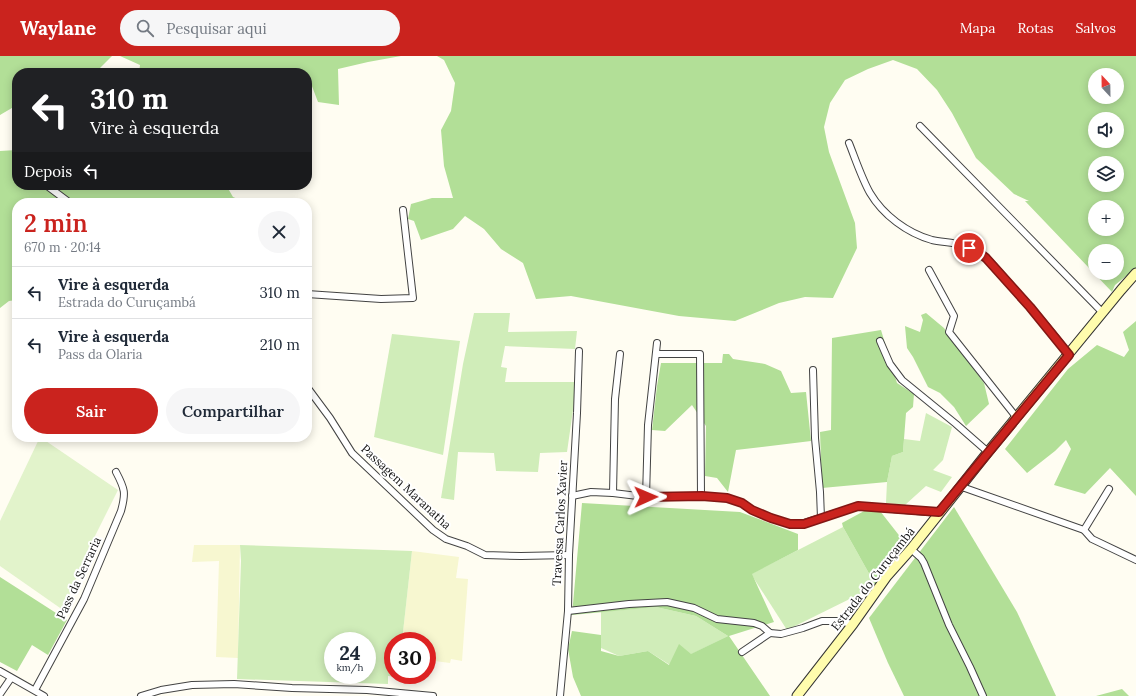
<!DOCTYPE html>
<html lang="pt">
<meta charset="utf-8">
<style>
:root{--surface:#fff;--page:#f6f6f7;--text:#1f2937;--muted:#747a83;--line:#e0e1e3;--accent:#ca231e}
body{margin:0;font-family:Lora,serif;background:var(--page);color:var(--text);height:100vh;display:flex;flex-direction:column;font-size:15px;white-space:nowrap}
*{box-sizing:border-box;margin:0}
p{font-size:13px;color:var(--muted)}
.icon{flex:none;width:22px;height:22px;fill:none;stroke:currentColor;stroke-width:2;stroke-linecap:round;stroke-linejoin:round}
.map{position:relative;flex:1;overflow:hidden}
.details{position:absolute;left:12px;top:142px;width:300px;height:244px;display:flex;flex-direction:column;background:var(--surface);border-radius:16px;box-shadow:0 2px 10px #0003}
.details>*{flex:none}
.guide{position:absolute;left:12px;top:12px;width:300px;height:122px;border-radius:16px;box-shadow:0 2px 10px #0003;background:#202124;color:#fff;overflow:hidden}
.needle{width:26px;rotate:338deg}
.tools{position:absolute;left:1088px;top:12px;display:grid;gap:8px}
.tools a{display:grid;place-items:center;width:36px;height:36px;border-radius:50%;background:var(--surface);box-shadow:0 2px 10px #0003;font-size:20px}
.speed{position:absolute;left:324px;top:576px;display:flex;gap:8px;font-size:20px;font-weight:700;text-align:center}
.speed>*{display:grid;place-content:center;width:52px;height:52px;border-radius:50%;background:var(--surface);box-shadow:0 2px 10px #0003;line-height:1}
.speed small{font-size:10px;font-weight:400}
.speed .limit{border:6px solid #d22;background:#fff;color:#111}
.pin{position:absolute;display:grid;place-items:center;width:34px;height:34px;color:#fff;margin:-17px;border:2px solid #fff;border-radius:50%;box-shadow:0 1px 4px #0007}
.me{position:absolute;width:44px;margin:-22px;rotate:89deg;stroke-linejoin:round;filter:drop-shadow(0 0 3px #0008)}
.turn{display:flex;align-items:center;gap:14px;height:84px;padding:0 12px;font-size:18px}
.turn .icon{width:52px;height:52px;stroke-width:2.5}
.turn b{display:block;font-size:28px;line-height:34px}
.then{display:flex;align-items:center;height:38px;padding:0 12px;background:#0003;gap:8px;font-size:15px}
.round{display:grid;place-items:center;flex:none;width:42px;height:42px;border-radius:21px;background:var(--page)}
.headline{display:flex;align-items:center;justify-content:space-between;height:68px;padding:0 12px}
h1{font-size:24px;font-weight:600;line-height:30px;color:var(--accent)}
.primary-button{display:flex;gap:8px;margin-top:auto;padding:8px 12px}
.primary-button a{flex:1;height:46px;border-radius:24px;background:var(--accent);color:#fff;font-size:16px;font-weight:600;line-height:46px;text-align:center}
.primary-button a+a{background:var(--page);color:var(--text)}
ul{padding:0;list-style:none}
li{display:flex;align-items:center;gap:12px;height:52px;padding:0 12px;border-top:1px solid var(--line)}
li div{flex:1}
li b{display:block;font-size:15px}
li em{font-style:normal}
header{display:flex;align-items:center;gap:24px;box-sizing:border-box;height:56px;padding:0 20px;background:var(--accent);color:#fff}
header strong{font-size:19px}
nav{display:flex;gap:22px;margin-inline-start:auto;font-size:14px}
.search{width:280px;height:36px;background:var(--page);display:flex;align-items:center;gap:10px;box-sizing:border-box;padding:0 14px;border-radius:22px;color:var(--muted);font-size:15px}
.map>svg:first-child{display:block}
</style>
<header>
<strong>Waylane</strong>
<div class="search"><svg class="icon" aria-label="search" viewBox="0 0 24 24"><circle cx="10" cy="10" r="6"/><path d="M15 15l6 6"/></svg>Pesquisar aqui</div>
<nav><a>Mapa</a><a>Rotas</a><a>Salvos</a></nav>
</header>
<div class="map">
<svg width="1136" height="640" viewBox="0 0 1136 640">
<rect width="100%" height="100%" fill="#fffdf2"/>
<!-- farmland -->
<g fill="#f7f7d0">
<polygon points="194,489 240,489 238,602 216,601 219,505 192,506"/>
<polygon points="412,495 459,501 456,522 468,523 462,605 451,603 450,607 427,604 427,585 402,585"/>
</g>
<!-- green -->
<g fill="#d0edb9" fill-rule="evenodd">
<polygon points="474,257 510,257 508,276 577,275 575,293 505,290 501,311 507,312 505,326 577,326 567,396 540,397 538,416 496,415 494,397 458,396 454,444 441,442 463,308"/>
<polygon points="392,278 460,285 443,399 374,381"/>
<polygon points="926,357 952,371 943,404 933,414 952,421 941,436 926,430 905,449 886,447 887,426 892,400 903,396 904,383 920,385"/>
<polygon points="843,471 876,530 787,574 751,518"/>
<path d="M240 489 412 495 402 585H393V619H399V621L388 620V628L237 623 241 505ZM333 585H367V619H333Z"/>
<polygon points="656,551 696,560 728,580 670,609 648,595 619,600 601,592 601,556"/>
</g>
<!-- forest -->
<g fill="#b2df97" fill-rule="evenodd">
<polygon points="0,0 112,0 95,17 17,17 17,49 0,59"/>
<polygon points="120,0 401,0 368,6 338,13 339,49 318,46 310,25 307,25 307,17 139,17 140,9"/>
<path d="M437 0H1136V212L1115 229 1112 236 1025 145H1029L1014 138 976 102 952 57 937 34 917 13 893 4 868 13 845 24 830 47 824 71 829 96 855 167 857 192 833 242 805 241 779 247 735 265 679 260 571 240 536 243 523 207 501 193 484 173 465 160 453 173 421 184 414 165 408 163 411 148 432 142H453L444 110 441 74 451 55 455 27 444 4ZM1095 19H1117V41H1095ZM1095 63H1117V85H1095ZM1095 107H1117V129H1095ZM1095 151H1117V173H1095ZM1095 195H1117V217H1095Z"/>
<polygon points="17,94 17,129 226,129 233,141 247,147 17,147 17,244 9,245 0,252 0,95"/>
<polygon points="926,257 944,272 984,327 989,348 966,370 954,351 940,337 928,331 913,301 907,292 905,270 920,276 923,264 921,259"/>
<polygon points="1136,265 1136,440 1110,412 1085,438 1054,429 1071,393 1066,384 1055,395 1027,417 1005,393 1068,313 1097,289 1124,301 1129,294 1123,276"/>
<polygon points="881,274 897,327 914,338 913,351 906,357 903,396 892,400 887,426 822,432 820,376 831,374 832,282"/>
<polygon points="723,298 729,298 733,303 765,308 781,315 791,337 806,336 811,385 736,394 728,436 717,422 705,420 706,370 692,349 665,375 652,374 657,330 661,307 722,307"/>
<polygon points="582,447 740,456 798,478 798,494 752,518 774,566 729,580 770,640 581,640 573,621 568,593 572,575 601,579 601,595 619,600 648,595 669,609 679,588 691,598 728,580 696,560 656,551 572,559"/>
<polygon points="954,451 1017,556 1056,640 904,640 888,607 869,562"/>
<polygon points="866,454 880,455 909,492 876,530 843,471 842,467"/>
<polygon points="0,521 67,564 48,599 32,589 17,615 0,606"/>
<polygon points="1122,633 1129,640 1096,640"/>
</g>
<!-- pitch -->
<polygon fill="#e2f3cb" points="40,381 118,434 88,494 63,554 0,510 0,465"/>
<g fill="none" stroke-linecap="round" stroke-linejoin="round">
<defs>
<g id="street">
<polyline points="920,70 1103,257"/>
<path d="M849 87C855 102 862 123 870 137 883 159 907 177 932 184 946 187 967 187 979 196 990 204 999 216 1008 226 1029 250 1051 273 1069 299"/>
<polyline points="46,129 70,147"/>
<polyline points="929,214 954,260 949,276 1017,362"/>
<polyline points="307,238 381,243 413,242 403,154"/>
<polyline points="880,285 890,308 902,324 956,368 988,396"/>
<polyline points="656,298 700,298 701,440"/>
<polyline points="813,314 815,382 820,436 821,462"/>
<polyline points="307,331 330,362 352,397 433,474 446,483 467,490 485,499 521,500 569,499"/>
<polyline points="962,431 1084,474 1092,483 1136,504"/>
<polyline points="613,437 615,343 620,298"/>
<polyline points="572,440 591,436 613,437 646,441 702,440 727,442 742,447 752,454 771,462 791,468 804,467 858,450 939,457"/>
<polyline points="646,441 648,369 657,287"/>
<polyline points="1084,474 1109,433"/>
<polyline points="911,493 921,502 924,507 949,569 970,611 983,640"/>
<polyline points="568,555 629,548 667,546 694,552 717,563 754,567 762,570 770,577 781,578 803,572 822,565 837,565 853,568"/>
<polyline points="742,596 770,577"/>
<polyline points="0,615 44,640"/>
<path d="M35 634 84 543 121 455C126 437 125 433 116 416"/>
<polyline points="0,638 11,622"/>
<polyline points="141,640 161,634 192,629 234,628 292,632 367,634 433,640"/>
<polyline points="560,640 568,555 569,499 577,357 579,295"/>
</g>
<polyline id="secondary" points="797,640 853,568 887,520 911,493 988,396 1121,234 1136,217"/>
</defs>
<!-- street casing -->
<use href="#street" stroke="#434343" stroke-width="8"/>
<!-- secondary casing -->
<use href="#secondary" stroke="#323232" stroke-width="11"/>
<!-- street -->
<use href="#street" stroke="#fff" stroke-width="6"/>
<!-- secondary -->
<use href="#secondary" stroke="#fffcad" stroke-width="9"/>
</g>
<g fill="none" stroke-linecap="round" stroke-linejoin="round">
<defs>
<polyline id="route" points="646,441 702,440 727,442 742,447 752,454 771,462 790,468 804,468 858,450 939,456 1069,299 1030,251 986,202 977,195 969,192"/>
</defs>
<!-- route casing -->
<use href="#route" stroke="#831714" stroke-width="10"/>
<!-- route -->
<use href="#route" stroke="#ca231e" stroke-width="7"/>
</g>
<g text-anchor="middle" stroke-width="4" stroke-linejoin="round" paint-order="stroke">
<!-- street labels -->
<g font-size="12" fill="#101010" stroke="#fff">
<text transform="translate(406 431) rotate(43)" y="4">Passagem Maranatha</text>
<text transform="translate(560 467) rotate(-87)" y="4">Travessa Carlos Xavier</text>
<text transform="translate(79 522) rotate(-65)" y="4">Pass da Serraria</text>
<text transform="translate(873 523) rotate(-52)" y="4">Estrada do Curuçambá</text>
</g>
</g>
</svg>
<div class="tools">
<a><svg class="needle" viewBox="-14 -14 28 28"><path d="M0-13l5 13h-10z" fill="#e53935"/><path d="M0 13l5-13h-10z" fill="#747a83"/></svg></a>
<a><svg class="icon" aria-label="sound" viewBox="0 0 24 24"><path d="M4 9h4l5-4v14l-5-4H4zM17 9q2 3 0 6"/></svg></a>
<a><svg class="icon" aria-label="layers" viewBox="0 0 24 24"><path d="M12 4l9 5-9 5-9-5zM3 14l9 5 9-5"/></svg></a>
<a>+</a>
<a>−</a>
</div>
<div class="speed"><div>24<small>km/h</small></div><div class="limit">30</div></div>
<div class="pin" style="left:969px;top:192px;background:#d93025"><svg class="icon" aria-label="arrive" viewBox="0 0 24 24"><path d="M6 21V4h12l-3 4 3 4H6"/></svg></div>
<svg class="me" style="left:646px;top:441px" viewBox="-20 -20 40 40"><path d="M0-17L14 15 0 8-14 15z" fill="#ca231e" stroke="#fff" stroke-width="4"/></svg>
<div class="guide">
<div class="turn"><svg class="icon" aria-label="left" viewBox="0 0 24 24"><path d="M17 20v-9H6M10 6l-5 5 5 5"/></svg><div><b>310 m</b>Vire à esquerda</div></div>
<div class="then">Depois<svg class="icon" aria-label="left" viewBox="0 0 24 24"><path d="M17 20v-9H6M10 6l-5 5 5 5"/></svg></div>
</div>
<section class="details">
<div class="headline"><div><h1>2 min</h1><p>670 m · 20:14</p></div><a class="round"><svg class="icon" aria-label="close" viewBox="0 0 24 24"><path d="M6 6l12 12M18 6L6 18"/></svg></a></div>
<ul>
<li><svg class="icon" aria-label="left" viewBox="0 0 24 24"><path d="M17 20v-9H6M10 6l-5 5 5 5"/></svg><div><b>Vire à esquerda</b><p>Estrada do Curuçambá</p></div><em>310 m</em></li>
<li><svg class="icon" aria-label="left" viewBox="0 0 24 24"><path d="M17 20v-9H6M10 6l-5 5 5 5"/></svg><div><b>Vire à esquerda</b><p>Pass da Olaria</p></div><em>210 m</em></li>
</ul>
<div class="primary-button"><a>Sair</a><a>Compartilhar</a></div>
</section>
</div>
